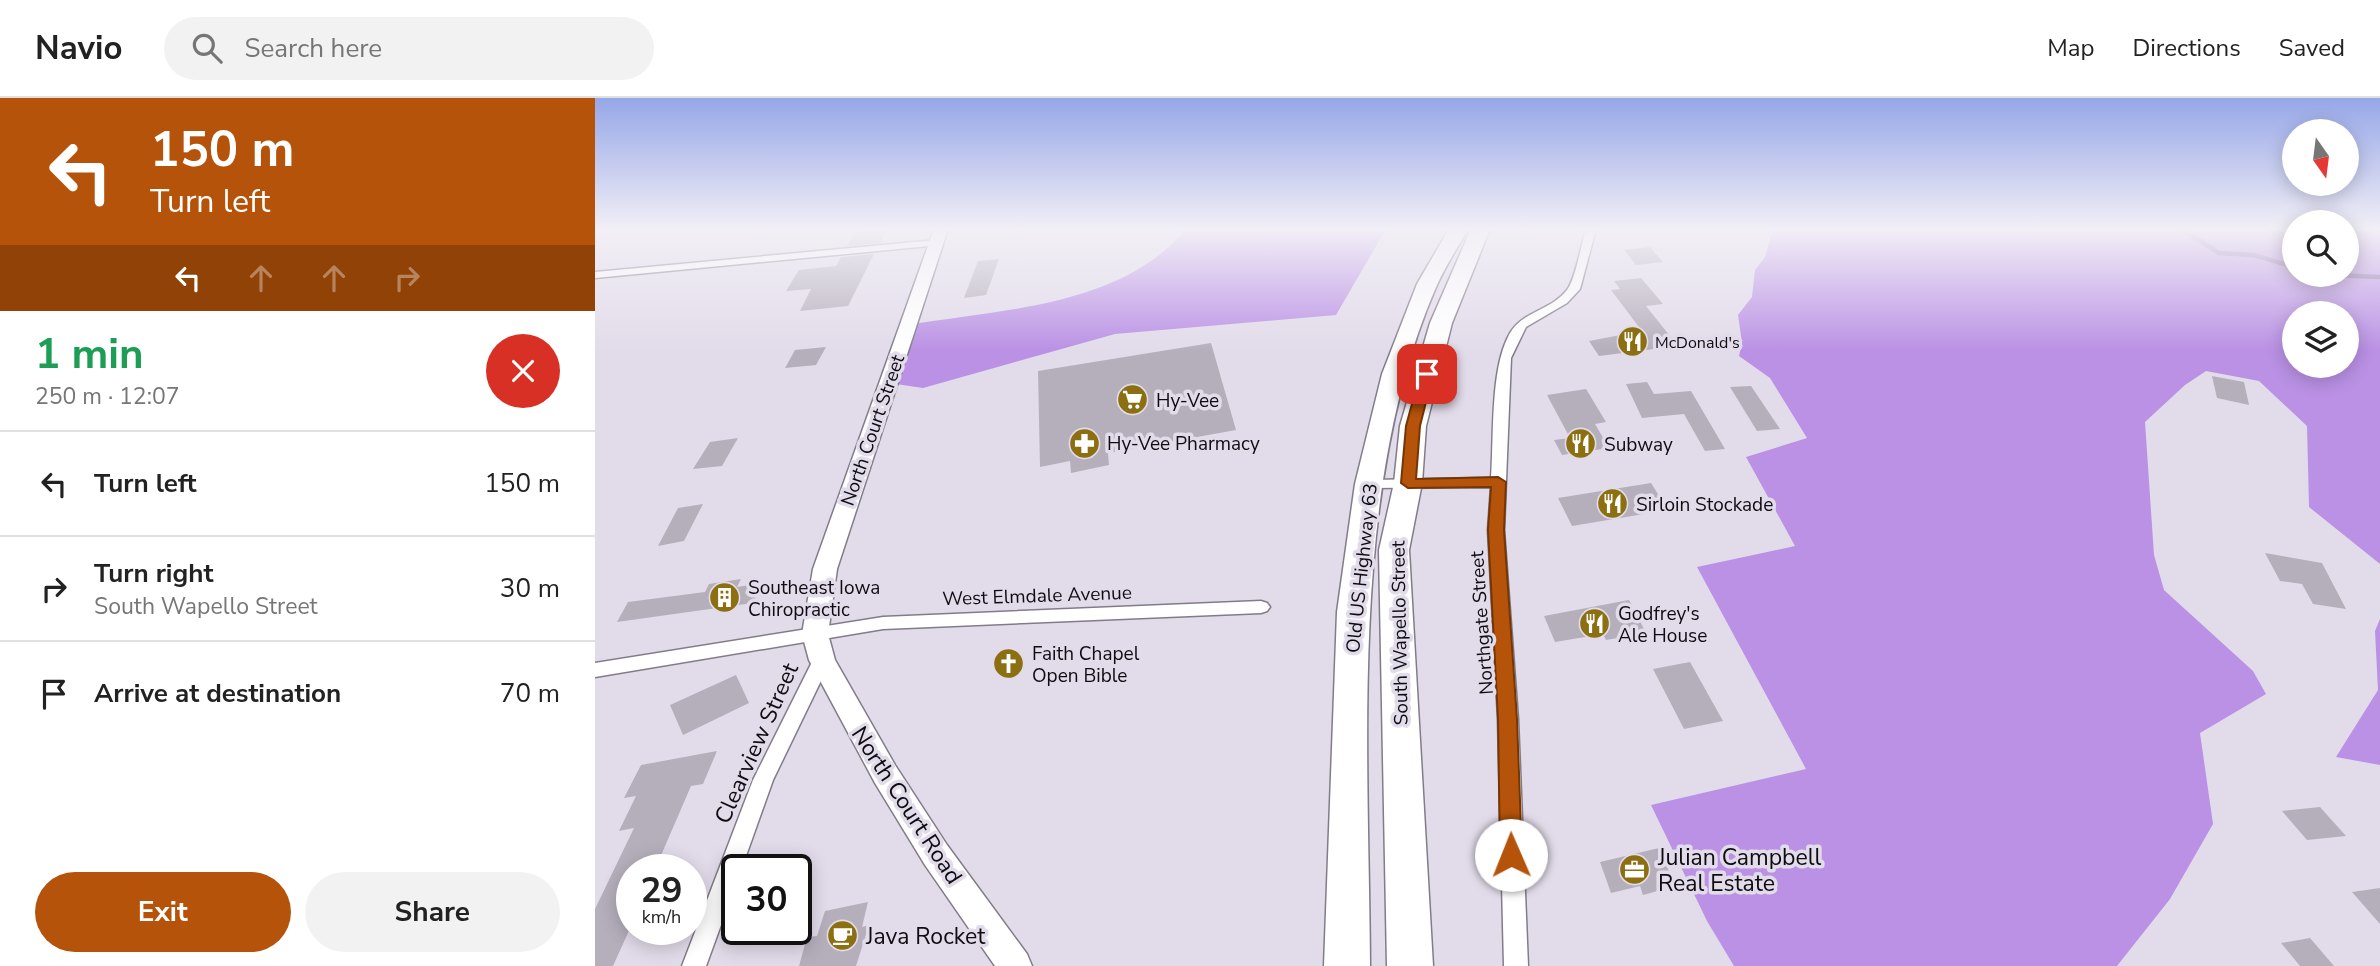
<!DOCTYPE html>
<meta charset="utf-8">
<style>
:root{--surface:#fff;--page:#f2f2f2;--text:#222;--muted:#767676;--line:#e0e0e0;--accent:#b45309}
body{margin:0;font-family:"Nunito Sans",sans-serif;background:var(--page);color:var(--text);height:100vh;display:flex;flex-direction:column;font-size:26px;white-space:nowrap}
*{box-sizing:border-box;margin:0}
p{font-size:23px;color:var(--muted)}
.icon{flex:none;width:38px;height:38px;fill:none;stroke:currentColor;stroke-width:2;stroke-linecap:round;stroke-linejoin:round}
.map{position:relative;flex:1;overflow:hidden}
.side{display:flex;flex-direction:column;background:var(--surface);width:595px}
.side>*{flex:none}
.hud{background:#b45309;color:#fff;overflow:hidden}
.needle{width:46px;rotate:166deg}
.tools{position:absolute;left:1687px;top:21px;display:grid;gap:14px}
.tools a{display:grid;place-items:center;width:77px;height:77px;border-radius:50%;background:var(--surface);box-shadow:0 4px 18px #0003;font-size:35px}
.speed{position:absolute;left:21px;top:756px;display:flex;gap:14px;font-size:35px;font-weight:700;text-align:center}
.speed>*{display:grid;place-content:center;width:91px;height:91px;border-radius:50%;background:var(--surface);box-shadow:0 4px 18px #0003;line-height:1}
.speed small{font-size:18px;font-weight:400}
.speed .limit{border:4px solid #111;border-radius:10px;background:#fff;color:#111}
.pin{position:absolute;display:grid;place-items:center;width:60px;height:60px;color:#fff;margin:-30px;border-radius:14px;box-shadow:0 4px 10px #0006}
.me{position:absolute;width:77px;margin:-38px;rotate:359deg;stroke-linejoin:round;filter:drop-shadow(0 0 5px #0008)}
.turn{display:flex;align-items:center;gap:24px;height:147px;padding:0 35px;font-size:32px}
.turn .icon{width:91px;height:91px;stroke-width:2.5}
.turn b{display:block;font-size:49px;line-height:60px}
.lanes{display:flex;align-items:center;height:66px;padding:0 35px;background:#0003;justify-content:center;gap:35px;direction:ltr}
.lanes .off{opacity:.35}
.round{display:grid;place-items:center;flex:none;width:74px;height:74px;border-radius:37px;background:var(--page)}
.headline{display:flex;align-items:center;justify-content:space-between;height:119px;padding:0 35px}
h1{font-size:42px;font-weight:700;line-height:52px;color:#1e9e55}
.button{display:flex;gap:14px;margin-top:auto;padding:14px 35px}
.button a{flex:1;height:80px;border-radius:42px;background:var(--accent);color:#fff;font-size:28px;font-weight:700;line-height:80px;text-align:center}
.button a+a{background:var(--page);color:var(--text)}
ul{padding:0;list-style:none}
li{display:flex;align-items:center;gap:21px;height:105px;padding:0 35px;border-top:2px solid var(--line)}
li div{flex:1}
li b{display:block;font-size:26px}
li em{font-style:normal}
header{display:flex;align-items:center;gap:42px;box-sizing:border-box;height:98px;padding:0 35px;background:var(--surface);border-bottom:2px solid var(--line)}
header strong{font-size:33px}
nav{display:flex;gap:38px;margin-inline-start:auto;font-size:24px}
.search{width:490px;height:63px;background:var(--page);display:flex;align-items:center;gap:18px;box-sizing:border-box;padding:0 24px;border-radius:38px;color:var(--muted);font-size:26px}
main{display:flex;flex:1;min-height:0}
.map>svg:first-child{display:block}
</style>
<header>
<strong>Navio</strong>
<div class="search"><svg class="icon" aria-label="search" viewBox="0 0 24 24"><circle cx="10" cy="10" r="6"/><path d="M15 15l6 6"/></svg>Search here</div>
<nav><a>Map</a><a>Directions</a><a>Saved</a></nav>
</header>
<main>
<section class="side">
<div class="hud">
<div class="turn"><svg class="icon" aria-label="left" viewBox="0 0 24 24"><path d="M17 20v-9H6M10 6l-5 5 5 5"/></svg><div><b>150 m</b>Turn left</div></div>
<div class="lanes"><svg class="icon" aria-label="left" viewBox="0 0 24 24"><path d="M17 20v-9H6M10 6l-5 5 5 5"/></svg><svg class="icon off" aria-label="ahead" viewBox="0 0 24 24"><path d="M12 20V5M6 11l6-6 6 6"/></svg><svg class="icon off" aria-label="ahead" viewBox="0 0 24 24"><path d="M12 20V5M6 11l6-6 6 6"/></svg><svg class="icon off" aria-label="right" viewBox="0 0 24 24"><path d="M7 20v-9h11M14 6l5 5-5 5"/></svg></div>
</div>
<div class="headline"><div><h1>1 min</h1><p>250 m · 12:07</p></div><a class="round" style="background:#d93025;color:#fff"><svg class="icon" aria-label="close" viewBox="0 0 24 24"><path d="M6 6l12 12M18 6L6 18"/></svg></a></div>
<ul>
<li><svg class="icon" aria-label="left" viewBox="0 0 24 24"><path d="M17 20v-9H6M10 6l-5 5 5 5"/></svg><div><b>Turn left</b></div><em>150 m</em></li>
<li><svg class="icon" aria-label="right" viewBox="0 0 24 24"><path d="M7 20v-9h11M14 6l5 5-5 5"/></svg><div><b>Turn right</b><p>South Wapello Street</p></div><em>30 m</em></li>
<li><svg class="icon" aria-label="arrive" viewBox="0 0 24 24"><path d="M6 21V4h12l-3 4 3 4H6"/></svg><div><b>Arrive at destination</b></div><em>70 m</em></li>
</ul>
<div class="button"><a>Exit</a><a>Share</a></div>
</section>
<div class="map">
<svg width="1785" height="868" viewBox="0 0 1785 868">
<rect width="100%" height="100%" fill="#e2dcea"/>
<!-- forest -->
<g fill="#ba91e5" fill-rule="evenodd">
<path d="M591 131H791L741 217 520 236 328 290 294 285 313 227C407 211 526 209 591 131Z"/>
<path d="M1178 131H1699V177H1752V131H1785V466L1714 409 1712 328 1664 283 1611 273 1590 287 1550 324 1559 457 1569 492 1658 573 1671 596 1605 635 1618 726 1575 801 1522 868H1139L1112 823 1056 707 1211 671 1102 469 1200 448 1151 359 1212 340 1175 280 1144 258 1147 245 1143 217 1157 199 1160 172 1170 159ZM1752 215V268H1699V215Z"/>
<polygon points="1785,521 1785,667 1741,659 1783,592 1780,533"/>
</g>
<g fill="none" stroke-linecap="round" stroke-linejoin="round">
<!-- stream -->
<g stroke="#886aa8" stroke-width="4.5">
<polyline points="1586,131 1624,155 1659,157 1699,169"/>
<polyline points="1735,177 1785,179"/>
</g>
</g>
<!-- building -->
<g fill="#b5afbc">
<polygon points="291,132 285,145 252,148 260,135"/>
<polygon points="1055,149 1068,164 1041,167 1029,152"/>
<polygon points="279,156 253,208 205,213 216,191 191,193 204,172 241,168 246,159"/>
<polygon points="404,161 391,197 369,200 383,163"/>
<polygon points="1046,180 1068,206 1051,208 1083,248 1004,258 994,243 1047,233 1016,192 1025,191 1019,183"/>
<polygon points="616,245 641,332 513,355 514,367 476,375 475,363 445,369 443,273"/>
<polygon points="231,249 221,267 190,270 200,252"/>
<polygon points="1617,278 1649,284 1654,307 1622,300"/>
<polygon points="1052,284 1059,296 1096,293 1130,351 1110,353 1089,316 1047,320 1031,286"/>
<polygon points="1156,288 1185,331 1162,333 1135,289"/>
<polygon points="991,291 1011,324 1000,326 1014,350 967,357 959,342 975,340 952,297"/>
<polygon points="143,340 127,368 98,371 115,344"/>
<polygon points="1056,385 1073,412 977,428 963,400"/>
<polygon points="108,406 89,443 63,448 83,410"/>
<polygon points="1670,455 1727,465 1751,511 1718,506 1707,486 1685,483"/>
<polygon points="146,481 142,489 167,485 158,505 22,524 33,504 110,494 114,486"/>
<polygon points="1034,502 1051,535 1011,542 1008,536 960,544 949,518"/>
<polygon points="1095,564 1128,623 1089,631 1058,571"/>
<polygon points="141,577 154,605 88,637 75,607"/>
<polygon points="122,653 108,686 96,688 64,762 37,767 37,826 18,868 0,868 0,811 39,730 24,733 41,698 29,700 46,667"/>
<polygon points="1725,709 1751,738 1712,742 1687,713"/>
<polygon points="1064,750 1077,780 1062,784 1066,792 1048,797 1045,788 1016,795 1005,764"/>
<polygon points="1785,790 1785,826 1757,794"/>
<polygon points="273,804 267,829 274,827 261,868 204,868 212,839 222,838 230,813"/>
<polygon points="1715,840 1739,868 1705,868 1686,845"/>
</g>
<g fill="none" stroke-linecap="round" stroke-linejoin="round">
<defs>
<g id="street">
<path d="M991 131H1001L985 191 972 205 931 229 916 260 909 432 923 621 933 868H909L903 621 893 432 896 389 774 390 767 386 774 382 896 380C899 339 895 272 914 237 926 213 956 213 972 192 981 180 986 147 991 131Z"/>
<polygon points="341,142 345,143 345,147 0,180 0,174"/>
<polygon points="666,503 672,505 675,509 672,513 666,515 288,531 0,579 0,565 288,519"/>
<polygon points="227,555 233,557 236,562 178,682 146,772 142,772 142,783 111,868 87,868 158,682 218,562 221,557"/>
</g>
<polygon id="secondary" points="339,131 353,131 242,471 233,536 240,562 300,667 352,747 432,856 437,868 400,868 330,767 280,685 214,562 207,536 218,471"/>
<g id="highway">
<path d="M854 131H873C863 149 851 167 842 187 753 389 774 651 775 868H729L742 514 760 386 787 276 822 186Z"/>
<polygon points="876,131 895,131 857,225 831,328 827,385 814,452 838,868 792,868 784,452 799,385 805,328 835,225"/>
</g>
</defs>
<!-- street casing -->
<use href="#street" stroke="#827c89" stroke-width="3"/>
<!-- secondary casing -->
<use href="#secondary" stroke="#827c89" stroke-width="3"/>
<!-- highway casing -->
<use href="#highway" stroke="#827c89" stroke-width="3"/>
<!-- street -->
<use href="#street" fill="#fff" fill-rule="evenodd"/>
<!-- secondary -->
<use href="#secondary" fill="#fff" fill-rule="evenodd"/>
<!-- highway -->
<use href="#highway" fill="#fff" fill-rule="evenodd"/>
</g>
<!-- sky -->
<linearGradient id="sky" x2="0" y2="1"><stop stop-color="#96a7e8"/><stop offset="0.52" stop-color="#f2eff6"/><stop offset="1" stop-color="#f2eff6" stop-opacity="0"/></linearGradient>
<rect width="1785" height="253" fill="url(#sky)"/>
<!-- route -->
<polygon fill="#b45309" stroke="#753606" stroke-width="2" points="832,273 838,276 825,328 821,381 903,379 911,384 909,432 922,621 927,757 924,764 916,767 908,764 905,757 903,621 893,432 896,389 813,390 806,385 811,328 825,276"/>
<!-- icons -->
<defs>
<symbol id="restaurant-disc" viewBox="-11 -11 22 22"><circle r="9.5" fill="#8c6f11" stroke="#e2dcea"/><path d="M-5-6h1v4h1v-4h1v4h1v-4h1v5L-1.5 .5V6h-2V.5L-5-1ZM5-6V6H3V1.5H1.5Q1.5-4 5-6Z" fill="#fff"/></symbol>
<symbol id="supermarket-disc" viewBox="-11 -11 22 22"><circle r="9.5" fill="#8c6f11" stroke="#e2dcea"/><path d="M-6-5.5h2.5l.6 2H6L4.5 2H-2.5L-4.4-4H-6ZM-1.5 3.2a1.3 1.3 0 1 0 .1 0ZM3 3.2a1.3 1.3 0 1 0 .1 0Z" fill="#fff"/></symbol>
<symbol id="pharmacy-disc" viewBox="-11 -11 22 22"><circle r="9.5" fill="#8c6f11" stroke="#e2dcea"/><path d="M-2-6h4v4h4v4h-4v4h-4v-4h-4v-4h4Z" fill="#fff"/></symbol>
<symbol id="building-disc" viewBox="-11 -11 22 22"><circle r="9.5" fill="#8c6f11" stroke="#e2dcea"/><path d="M-4-6H4V6H1V3H-1V6H-4ZM-2.5-4.3h1.7v1.8h-1.7ZM.8-4.3h1.7v1.8H.8ZM-2.5-1h1.7V.8h-1.7ZM.8-1h1.7V.8H.8Z" fill="#fff"/></symbol>
<symbol id="church-disc" viewBox="-11 -11 22 22"><circle r="9.5" fill="#8c6f11" stroke="#e2dcea"/><path d="M-1.2-6h2.4v3.5h3.3v2.4h-3.3V6h-2.4V-.1h-3.3v-2.4h3.3Z" fill="#fff"/></symbol>
<symbol id="office-disc" viewBox="-11 -11 22 22"><circle r="9.5" fill="#8c6f11" stroke="#e2dcea"/><path d="M-6-3h4V-5.5h4V-3h4V5H-6ZM-1-4.5V-3h2v-1.5ZM-6 0V1H6V0Z" fill="#fff"/></symbol>
<symbol id="cafe-disc" viewBox="-11 -11 22 22"><circle r="9.5" fill="#8c6f11" stroke="#e2dcea"/><path d="M-5.5-4.5H6V0H3Q3 3.5 0 3.5H-2.5Q-5.5 3.5-5.5 0ZM3-3.2v2h1.7v-2ZM-6 4.5H4V6H-6Z" fill="#fff"/></symbol>
</defs>
<g fill-rule="evenodd">
<use href="#restaurant-disc" x="1020" y="226" width="35" height="35"/>
<use href="#supermarket-disc" x="520" y="284" width="35" height="35"/>
<use href="#pharmacy-disc" x="472" y="328" width="35" height="35"/>
<use href="#restaurant-disc" x="968" y="328" width="35" height="35"/>
<use href="#restaurant-disc" x="1000" y="388" width="35" height="35"/>
<use href="#building-disc" x="112" y="482" width="35" height="35"/>
<use href="#restaurant-disc" x="982" y="508" width="35" height="35"/>
<use href="#church-disc" x="396" y="548" width="35" height="35"/>
<use href="#office-disc" x="1022" y="754" width="35" height="35"/>
<use href="#cafe-disc" x="230" y="820" width="35" height="35"/>
</g>
<g text-anchor="middle" stroke-width="7" stroke-linejoin="round" paint-order="stroke">
<!-- far-poi labels -->
<g font-size="16" fill="#0e0c11" stroke="#e2dcea" text-anchor="start">
<text x="1060" y="250">McDonald's</text>
</g>
<!-- poi labels -->
<g font-size="19" fill="#0e0c11" stroke="#e2dcea" text-anchor="start">
<text x="561" y="309">Hy-Vee</text>
<text x="512" y="352">Hy-Vee Pharmacy</text>
<text x="1009" y="353">Subway</text>
<text x="1041" y="413">Sirloin Stockade</text>
<text x="153" y="496">Southeast Iowa<tspan x="153" dy="22">Chiropractic</tspan></text>
<text x="1023" y="522">Godfrey's<tspan x="1023" dy="22">Ale House</tspan></text>
<text x="437" y="562">Faith Chapel<tspan x="437" dy="22">Open Bible</tspan></text>
</g>
<!-- street labels -->
<g font-size="19" fill="#0e0c11" stroke="#e2dcea">
<text transform="translate(277 332) rotate(-71)" y="7">North Court Street</text>
<text transform="translate(766 470) rotate(-84)" y="7">Old US Highway 63</text>
<text transform="translate(442 497) rotate(-2)" y="7">West Elmdale Avenue</text>
<text transform="translate(886 525) rotate(-94)" y="7">Northgate Street</text>
<text transform="translate(804 535) rotate(-91)" y="7">South Wapello Street</text>
</g>
<!-- near-street labels -->
<g font-size="23" fill="#0e0c11" stroke="#e2dcea">
<text transform="translate(161 645) rotate(-66)" y="8">Clearview Street</text>
<text transform="translate(312 707) rotate(57)" y="8">North Court Road</text>
</g>
<!-- near-poi labels -->
<g font-size="23" fill="#0e0c11" stroke="#e2dcea" text-anchor="start">
<text x="1063" y="767">Julian Campbell<tspan x="1063" dy="26">Real Estate</tspan></text>
<text x="271" y="846">Java Rocket</text>
</g>
</g>
</svg>
<div class="tools">
<a><svg class="needle" viewBox="-14 -14 28 28"><path d="M0-13l5 13h-10z" fill="#e53935"/><path d="M0 13l5-13h-10z" fill="#767676"/></svg></a>
<a><svg class="icon" aria-label="search" viewBox="0 0 24 24"><circle cx="10" cy="10" r="6"/><path d="M15 15l6 6"/></svg></a>
<a><svg class="icon" aria-label="layers" viewBox="0 0 24 24"><path d="M12 4l9 5-9 5-9-5zM3 14l9 5 9-5"/></svg></a>
</div>
<div class="speed"><div>29<small>km/h</small></div><div class="limit">30</div></div>
<div class="pin" style="left:832px;top:276px;background:#d93025"><svg class="icon" aria-label="arrive" viewBox="0 0 24 24"><path d="M6 21V4h12l-3 4 3 4H6"/></svg></div>
<svg class="me" style="left:916px;top:757px" viewBox="-20 -20 40 40"><circle r="19" fill="#fff"/><path d="M0-13L10 11 0 6-10 11z" fill="#b45309"/></svg>
</div>
</main>
